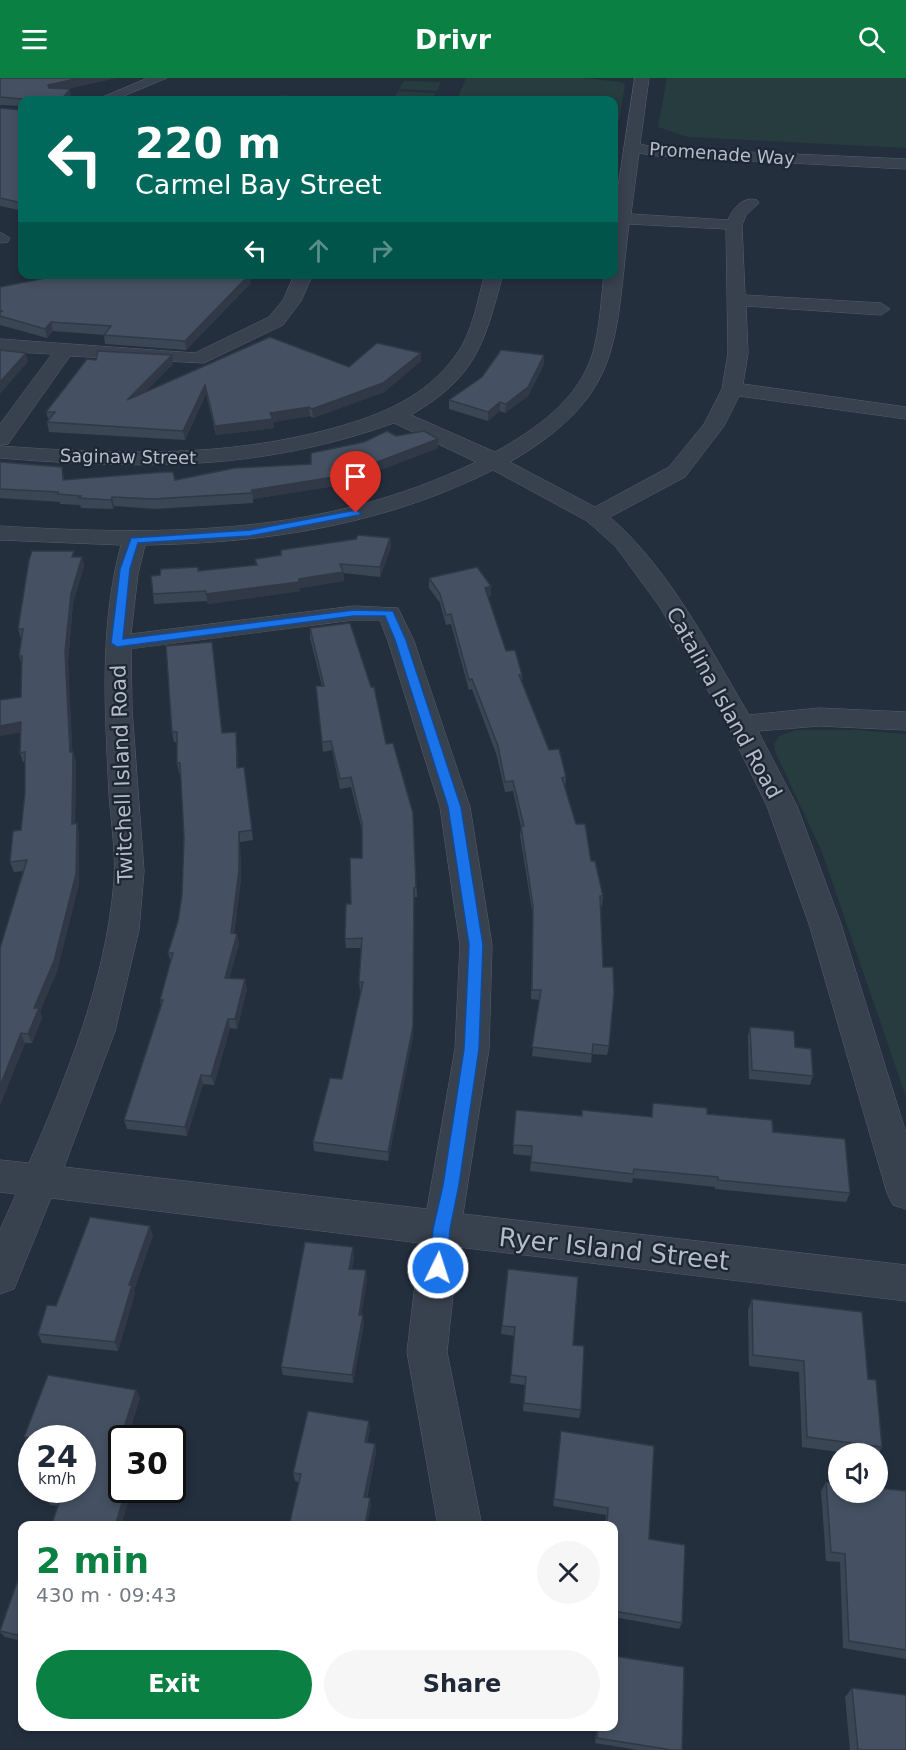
<!DOCTYPE html>
<meta charset="utf-8">
<style>
:root{--surface:#fff;--page:#f6f6f7;--text:#1f2937;--muted:#747a83;--accent:#0b8043}
body{margin:0;font-family:"DejaVu Sans",sans-serif;background:var(--page);color:var(--text);height:100vh;display:flex;flex-direction:column;font-size:22px;white-space:nowrap}
*{box-sizing:border-box;margin:0}
p{font-size:20px;color:var(--muted)}
.icon{flex:none;width:33px;height:33px;fill:none;stroke:currentColor;stroke-width:2;stroke-linecap:round;stroke-linejoin:round}
.map{position:relative;flex:1;overflow:hidden}
.drawer{position:absolute;left:18px;top:1443px;width:600px;height:210px;display:flex;flex-direction:column;background:var(--surface);border-radius:12px;box-shadow:0 3px 9px #0003}
.drawer>*{flex:none}
.top-card{position:absolute;left:18px;top:18px;width:600px;height:183px;border-radius:12px;box-shadow:0 3px 9px #0003;background:#00695c;color:#fff;overflow:hidden}
.buttons{position:absolute;left:828px;top:1365px;display:grid;gap:12px}
.buttons a{display:grid;place-items:center;width:60px;height:60px;border-radius:50%;background:var(--surface);box-shadow:0 3px 9px #0003;font-size:30px}
.speed{position:absolute;left:18px;top:1347px;display:flex;gap:12px;font-size:30px;font-weight:700;text-align:center}
.speed>*{display:grid;place-content:center;width:78px;height:78px;border-radius:50%;background:var(--surface);box-shadow:0 3px 9px #0003;line-height:1}
.speed small{font-size:15px;font-weight:400}
.speed .limit{border:3px solid #111;border-radius:9px;background:#fff;color:#111}
.pin{position:absolute;display:grid;place-items:center;width:51px;height:51px;color:#fff;margin:-62px -26px;border-radius:50% 50% 50% 0;rotate:-45deg;box-shadow:0 0 6px #0007}
.pin .icon{rotate:45deg}
.me{position:absolute;width:66px;margin:-33px;rotate:4deg;stroke-linejoin:round;filter:drop-shadow(0 0 4px #0008)}
.turn{display:flex;align-items:center;gap:21px;height:126px;padding:0 18px;font-size:27px}
.turn .icon{width:78px;height:78px;stroke-width:2.5}
.turn b{display:block;font-size:42px;line-height:51px}
.lanes{display:flex;align-items:center;height:57px;padding:0 18px;background:#0003;justify-content:center;gap:30px;direction:ltr}
.lanes .off{opacity:.35}
.round{display:grid;place-items:center;flex:none;width:63px;height:63px;border-radius:32px;background:var(--page)}
.overview{display:flex;align-items:center;justify-content:space-between;height:102px;padding:0 18px}
h1{font-size:36px;font-weight:600;line-height:45px;color:var(--accent)}
.action{display:flex;gap:12px;margin-top:auto;padding:12px 18px}
.action a{flex:1;height:69px;border-radius:36px;background:var(--accent);color:#fff;font-size:24px;font-weight:600;line-height:69px;text-align:center}
.action a+a{background:var(--page);color:var(--text)}
header{display:flex;justify-content:space-between;align-items:center;height:78px;padding:0 18px;background:var(--accent);color:#fff;font-size:27px;font-weight:600}
.map>svg:first-child{display:block}
</style>
<header><svg class="icon" aria-label="menu" viewBox="0 0 24 24"><path d="M4 6h16M4 12h16M4 18h16"/></svg>Drivr<svg class="icon" aria-label="search" viewBox="0 0 24 24"><circle cx="10" cy="10" r="6"/><path d="M15 15l6 6"/></svg></header>
<div class="map">
<svg width="906" height="1672" viewBox="0 0 906 1672">
<rect width="100%" height="100%" fill="#242f3e"/>
<!-- green -->
<g fill="#263c3f">
<polygon points="466,0 584,0 621,4 625,6 614,73 614,22 457,22"/>
<polygon points="667,0 906,0 906,70 688,59 658,49"/>
<polygon points="404,3 441,4 437,13 399,11"/>
<polygon points="398,13 435,15 432,22 393,22"/>
<polygon points="797,652 857,652 906,656 906,1019 822,774 775,673 774,666 779,658"/>
</g>
<g fill="none" stroke-linecap="round" stroke-linejoin="round">
<defs>
<g id="minor">
<polygon points="148,0 167,0 114,22 96,22"/>
<path d="M635 0H649L640 66 657 70 906 81V91L657 78 639 75 631 136 728 142C733 130 743 118 757 122L759 125 746 137 742 147 745 217 881 225 890 231 881 237 746 228 748 275 743 306 906 329V341L739 318 724 348 685 399 610 439C671 493 708 568 749 637L819 630 906 634V652L819 648 758 653 797 728 841 846 906 1055V1131L893 1127 887 1115 809 846 767 728 727 646 660 529 616 469 587 443 493 392C384 447 266 465 145 467L138 496 131 556 354 528 398 530 414 563 470 729 492 867 489 971 463 1136 906 1187V1223L458 1169 447 1274 482 1448H438L407 1274 420 1165 51 1120 14 1211 0 1216V1152L16 1116 0 1114V1082L29 1085C68 995 106 902 114 803 116 774 111 744 109 716 105 631 99 550 121 467L0 462V448C165 458 324 458 476 384L394 345C256 394 142 391 0 380V368C113 376 223 381 334 350 381 337 426 319 456 277 473 254 477 223 485 196H503C484 266 477 298 411 337L495 374C536 351 579 322 593 274 600 249 601 222 604 196H614V135ZM629 146 726 151 728 275 722 311 704 346 669 389 595 429 510 384C625 316 614 264 629 146ZM354 542H380L388 563 440 729 460 867 455 971 427 1131 64 1089 115 953 139 852 144 793 132 631 131 571Z"/>
<polygon points="0,154 10,160 8,164 0,165"/>
<polygon points="295,196 313,196 301,223 283,247 204,285 70,278 8,366 0,367 0,346 52,276 0,273 0,261 195,275 269,239 283,222"/>
</g>
</defs>
<!-- minor casing -->
<use href="#minor" stroke="#565f6c" stroke-width="1"/>
<!-- minor -->
<use href="#minor" fill="#38414e" fill-rule="evenodd"/>
</g>
<!-- wall -->
<g fill="#3b4654">
<polygon points="0,0 116,0 66,11 71,19 68,22 22,22 22,140 21,139 19,132 0,128 0,30 20,32 21,28 0,27"/>
<polygon points="46,200 251,205 186,272 105,266 104,257 53,253 47,260 0,247 0,209"/>
<polygon points="421,283 384,314 313,340 310,338 273,344 274,350 216,357 206,316 185,362 49,354 47,344 49,343 46,334 173,286 145,314 349,289"/>
<polygon points="544,286 528,318 505,335 500,333 488,343 449,331 449,322"/>
<polygon points="396,358 438,370 341,407 253,421 253,425 155,431 114,428 113,431 81,430 80,427 60,426 60,424 0,420 0,384 62,389 64,402 175,402 311,386"/>
<polygon points="390,460 391,469 380,499 343,495 344,503 300,510 300,513 208,526 207,523 154,526 153,516 160,497 198,489 199,493 256,487 255,481"/>
<polygon points="75,479 82,479 84,488 73,525 68,583 72,674 73,674 76,684 75,745 79,755 79,806 57,893 40,933 42,940 32,965 25,965 0,1027 0,870 23,793 14,794 10,784 21,752 25,715 25,684 23,684 20,675 22,587 19,578 21,561 18,551"/>
<polygon points="429,500 491,518 488,519 506,573 522,597 522,604 549,672 566,699 565,709 576,746 591,783 603,818 602,828 600,828 603,889 609,968 607,977 592,976 591,985 532,978 539,922 531,921 533,838 520,758 521,748 513,713 505,714 497,678 472,611 469,612 451,546 446,547 440,525 429,510"/>
<polygon points="310,550 386,666 413,735 417,819 414,819 413,958 388,1083 314,1073 313,1064 342,1001 361,914 360,914 359,904 361,870 346,870 345,861 351,826 362,780 362,752 351,709 340,711 332,672 323,674 316,608 322,608 310,560"/>
<polygon points="166,568 223,655 237,664 238,690 244,689 253,762 240,764 241,802 234,855 237,856 239,866 229,900 247,911 237,951 230,950 214,1007 203,1006 187,1058 127,1051 124,1042 161,928 160,922 171,885 168,875 178,843 182,817 184,760 181,695 179,695 177,685 177,664 174,664 172,654"/>
<polygon points="750,949 795,969 813,998 810,1007 749,1001 748,958"/>
<polygon points="653,1025 707,1036 773,1054 850,1115 846,1124 715,1111 715,1109 633,1100 632,1105 530,1093 531,1078 513,1076 516,1032 582,1038 651,1039"/>
<polygon points="153,1157 134,1212 135,1215 118,1273 42,1265 38,1256 56,1228"/>
<polygon points="354,1178 352,1191 367,1201 361,1237 364,1246 353,1305 283,1297 281,1289"/>
<polygon points="508,1191 573,1267 581,1332 579,1340 523,1333 525,1307 510,1305 515,1258 501,1256"/>
<polygon points="752,1221 868,1301 882,1369 878,1377 878,1376 853,1376 802,1369 799,1294 749,1288 748,1232"/>
<polygon points="136,1312 140,1320 119,1385 58,1428 50,1427 46,1420 82,1360 32,1360 32,1367 29,1367 24,1359"/>
<polygon points="370,1351 367,1365 375,1366 376,1374 367,1420 371,1428 295,1403 293,1395"/>
<polygon points="561,1353 649,1461 682,1545 679,1551 614,1539 614,1448 605,1448 606,1437 553,1428"/>
<polygon points="826,1404 906,1413 906,1581 843,1570 840,1484 826,1483 821,1413"/>
<polygon points="22,1490 22,1563 5,1559 0,1554"/>
<polygon points="852,1610 906,1672 850,1672 845,1619"/>
<polygon points="597,1648 614,1648 682,1672 638,1672 595,1665"/>
</g>
<!-- shaded-wall -->
<g fill="#303945">
<polygon points="80,0 116,0 50,15 48,7"/>
<polygon points="70,11 71,19 68,22 61,22"/>
<polygon points="250,196 251,205 186,272 185,263"/>
<polygon points="51,244 53,253 47,260 45,251"/>
<polygon points="26,275 28,284 0,316 0,304"/>
<polygon points="421,275 421,283 384,314 313,340 312,331"/>
<polygon points="172,277 173,286 129,331 127,322"/>
<polygon points="544,277 544,286 528,318 505,335 506,326"/>
<polygon points="205,307 206,316 185,362 183,353"/>
<polygon points="500,324 500,333 488,343 488,334"/>
<polygon points="309,329 310,338 273,344 274,350 216,357 215,348 270,335"/>
<polygon points="438,361 438,370 341,407 253,421 252,412"/>
<polygon points="112,419 114,428 113,431 111,422"/>
<polygon points="390,460 391,469 380,499 380,489"/>
<polygon points="82,479 84,488 73,525 68,583 73,684 70,674 65,574 71,516"/>
<polygon points="343,494 344,503 300,510 300,513 208,526 206,516"/>
<polygon points="491,508 491,518 484,519 485,510"/>
<polygon points="21,644 24,654 0,658 0,648"/>
<polygon points="236,654 237,664 239,700 237,690"/>
<polygon points="73,674 76,684 75,756 72,746"/>
<polygon points="77,745 79,755 79,806 57,893 40,933 42,940 32,965 28,956 34,930"/>
<polygon points="239,754 240,764 241,802 232,865 231,855"/>
<polygon points="414,819 413,958 388,1083 388,1074"/>
<polygon points="237,856 239,866 227,910 225,900"/>
<polygon points="245,901 247,911 237,951 235,941"/>
<polygon points="228,941 230,950 214,1007 211,998"/>
<polygon points="21,955 25,965 0,1027 0,1008"/>
<polygon points="201,997 203,1006 187,1058 185,1049"/>
<polygon points="150,1148 153,1157 134,1212 135,1215 118,1273 115,1264 129,1207"/>
<polygon points="353,1169 354,1178 350,1200 349,1191"/>
<polygon points="366,1192 367,1201 360,1245 359,1237"/>
<polygon points="363,1237 364,1246 353,1305 352,1297"/>
<polygon points="136,1312 140,1320 126,1360 122,1360 122,1376 116,1391 113,1384"/>
<polygon points="369,1343 370,1351 366,1372 365,1364"/>
<polygon points="375,1366 376,1374 365,1427 364,1419"/>
<polygon points="126,1412 132,1412 121,1448 115,1448"/>
<polygon points="370,1420 371,1428 367,1448 365,1448"/>
</g>
<!-- building -->
<g fill="#455162" stroke="#303945" stroke-width="1.5">
<polygon points="0,0 80,0 48,7 49,10 70,11 61,22 22,22 22,125 0,120 0,30 20,32 22,21 0,19"/>
<polygon points="280,18 340,22 250,22 250,21 275,22"/>
<polygon points="46,196 250,196 185,263 104,257 111,248 51,244 45,251 0,238 0,234 2,233 0,232 0,209 46,200"/>
<polygon points="270,259 349,289 377,265 421,275 383,305 312,331 309,329 270,335 273,341 215,348 205,307 183,353 47,344 55,334 46,334 87,281 96,282 98,273 172,277 127,322"/>
<polygon points="0,272 26,275 0,304"/>
<polygon points="501,272 544,277 528,309 506,326 500,324 488,334 449,322 482,299"/>
<polygon points="387,353 396,358 424,353 438,361 340,398 252,412 252,415 153,421 112,419 111,422 79,420 81,418 58,416 58,414 0,411 0,384 62,389 63,402 164,394 173,394 175,402 235,390 311,386 311,375 364,364"/>
<polygon points="358,457 390,460 380,489 340,486 343,494 299,501 299,504 206,516 206,513 153,516 151,498 160,497 161,491 198,489 198,493 257,487 255,481 281,477 281,472 356,461"/>
<polygon points="32,473 74,473 72,479 82,479 71,516 65,574 70,674 73,674 72,746 77,745 76,796 54,883 34,930 39,930 28,956 21,955 0,1008 0,870 27,782 10,784 13,753 21,752 25,715 25,674 20,675 21,644 0,648 0,622 21,619 22,578 19,578 23,551 18,551 29,482"/>
<polygon points="477,489 491,508 485,510 506,573 515,572 522,597 519,597 549,672 559,671 566,699 562,700 576,746 585,746 591,783 595,783 603,818 600,818 603,889 613,889 614,915 609,968 593,966 592,976 532,969 541,912 532,912 533,828 521,748 524,748 513,703 505,704 498,668 472,601 469,602 451,536 446,537 440,516 429,500"/>
<polygon points="350,545 371,609 374,609 386,666 393,665 413,735 416,809 414,810 413,948 388,1074 313,1064 330,1000 342,1001 363,904 359,904 362,860 345,861 346,826 351,826 350,780 362,780 362,745 351,699 340,701 331,663 322,664 316,608 324,608 310,550"/>
<polygon points="212,564 222,655 236,654 237,690 244,689 252,752 239,754 239,792 231,855 237,856 225,900 245,901 235,941 228,941 211,998 201,997 185,1049 124,1042 163,922 160,922 173,875 168,875 178,843 182,817 184,760 180,685 177,685 177,654 172,654 166,568"/>
<polygon points="750,949 794,953 795,969 811,971 813,998 752,992"/>
<polygon points="653,1025 707,1030 707,1036 772,1042 773,1054 845,1061 850,1115 718,1102 718,1099 634,1091 633,1096 531,1084 532,1068 513,1067 516,1032 582,1038 582,1032 652,1039"/>
<polygon points="90,1139 150,1148 129,1207 132,1207 115,1264 38,1256 47,1227 56,1228"/>
<polygon points="305,1164 353,1169 349,1191 366,1192 359,1237 363,1237 352,1297 281,1289"/>
<polygon points="508,1191 578,1199 573,1267 584,1268 581,1332 524,1325 526,1299 511,1297 515,1249 502,1248"/>
<polygon points="752,1221 862,1234 868,1301 876,1302 882,1369 807,1359 804,1283 753,1277"/>
<polygon points="48,1297 136,1312 113,1384 122,1385 122,1412 126,1412 115,1448 51,1448 60,1422 46,1420 49,1412 82,1412 82,1360 34,1360 24,1359"/>
<polygon points="308,1333 369,1343 365,1364 375,1366 364,1419 370,1420 365,1448 289,1448 301,1396 293,1395"/>
<polygon points="561,1353 654,1368 649,1461 685,1467 682,1545 614,1533 614,1448 607,1448 608,1430 554,1421"/>
<polygon points="826,1404 838,1406 838,1414 878,1414 878,1410 906,1413 906,1572 849,1563 845,1476 831,1474"/>
<polygon points="22,1490 22,1558 0,1553"/>
<polygon points="614,1578 684,1589 682,1672 672,1672 597,1660 598,1648 614,1648"/>
<polygon points="852,1610 906,1617 906,1672 858,1672"/>
</g>
<!-- route -->
<polygon fill="#1a73e8" stroke="#114b97" stroke-width="1.5" points="356,432 361,435 359,437 250,458 138,465 130,491 123,561 354,532 393,533 406,562 461,729 483,867 479,971 459,1107 450,1151 447,1190 444,1195 438,1198 432,1195 430,1190 433,1151 443,1107 464,971 469,867 448,729 395,562 385,538 354,538 117,569 111,565 120,491 131,460 250,452"/>
<g text-anchor="middle" stroke-width="4.5" stroke-linejoin="round" paint-order="stroke">
<!-- far-street labels -->
<g font-size="18" fill="#b4bcc9" stroke="#1d2633">
<text transform="translate(722 76) rotate(4)" y="6">Promenade Way</text>
<text transform="translate(128 379) rotate(1)" y="6">Saginaw Street</text>
</g>
<!-- street labels -->
<g font-size="21" fill="#b4bcc9" stroke="#1d2633">
<text transform="translate(724 625) rotate(61)" y="7">Catalina Island Road</text>
<text transform="translate(122 696) rotate(-92)" y="7">Twitchell Island Road</text>
</g>
<!-- near-street labels -->
<g font-size="26" fill="#b4bcc9" stroke="#1d2633">
<text transform="translate(614 1171) rotate(6)" y="9">Ryer Island Street</text>
</g>
</g>
</svg>
<div class="buttons">
<a><svg class="icon" aria-label="sound" viewBox="0 0 24 24"><path d="M4 9h4l5-4v14l-5-4H4zM17 9q2 3 0 6"/></svg></a>
</div>
<div class="speed"><div>24<small>km/h</small></div><div class="limit">30</div></div>
<div class="pin" style="left:356px;top:435px;background:#d93025"><svg class="icon" aria-label="arrive" viewBox="0 0 24 24"><path d="M6 21V4h12l-3 4 3 4H6"/></svg></div>
<svg class="me" style="left:438px;top:1190px" viewBox="-20 -20 40 40"><circle r="17" fill="#1a73e8" stroke="#fff" stroke-width="3"/><path d="M0-11L8 9 0 5-8 9z" fill="#fff"/></svg>
<div class="top-card">
<div class="turn"><svg class="icon" aria-label="left" viewBox="0 0 24 24"><path d="M17 20v-9H6M10 6l-5 5 5 5"/></svg><div><b>220 m</b>Carmel Bay Street</div></div>
<div class="lanes"><svg class="icon" aria-label="left" viewBox="0 0 24 24"><path d="M17 20v-9H6M10 6l-5 5 5 5"/></svg><svg class="icon off" aria-label="ahead" viewBox="0 0 24 24"><path d="M12 20V5M6 11l6-6 6 6"/></svg><svg class="icon off" aria-label="right" viewBox="0 0 24 24"><path d="M7 20v-9h11M14 6l5 5-5 5"/></svg></div>
</div>
<section class="drawer">
<div class="overview"><div><h1>2 min</h1><p>430 m · 09:43</p></div><a class="round"><svg class="icon" aria-label="close" viewBox="0 0 24 24"><path d="M6 6l12 12M18 6L6 18"/></svg></a></div>
<div class="action"><a>Exit</a><a>Share</a></div>
</section>
</div>
